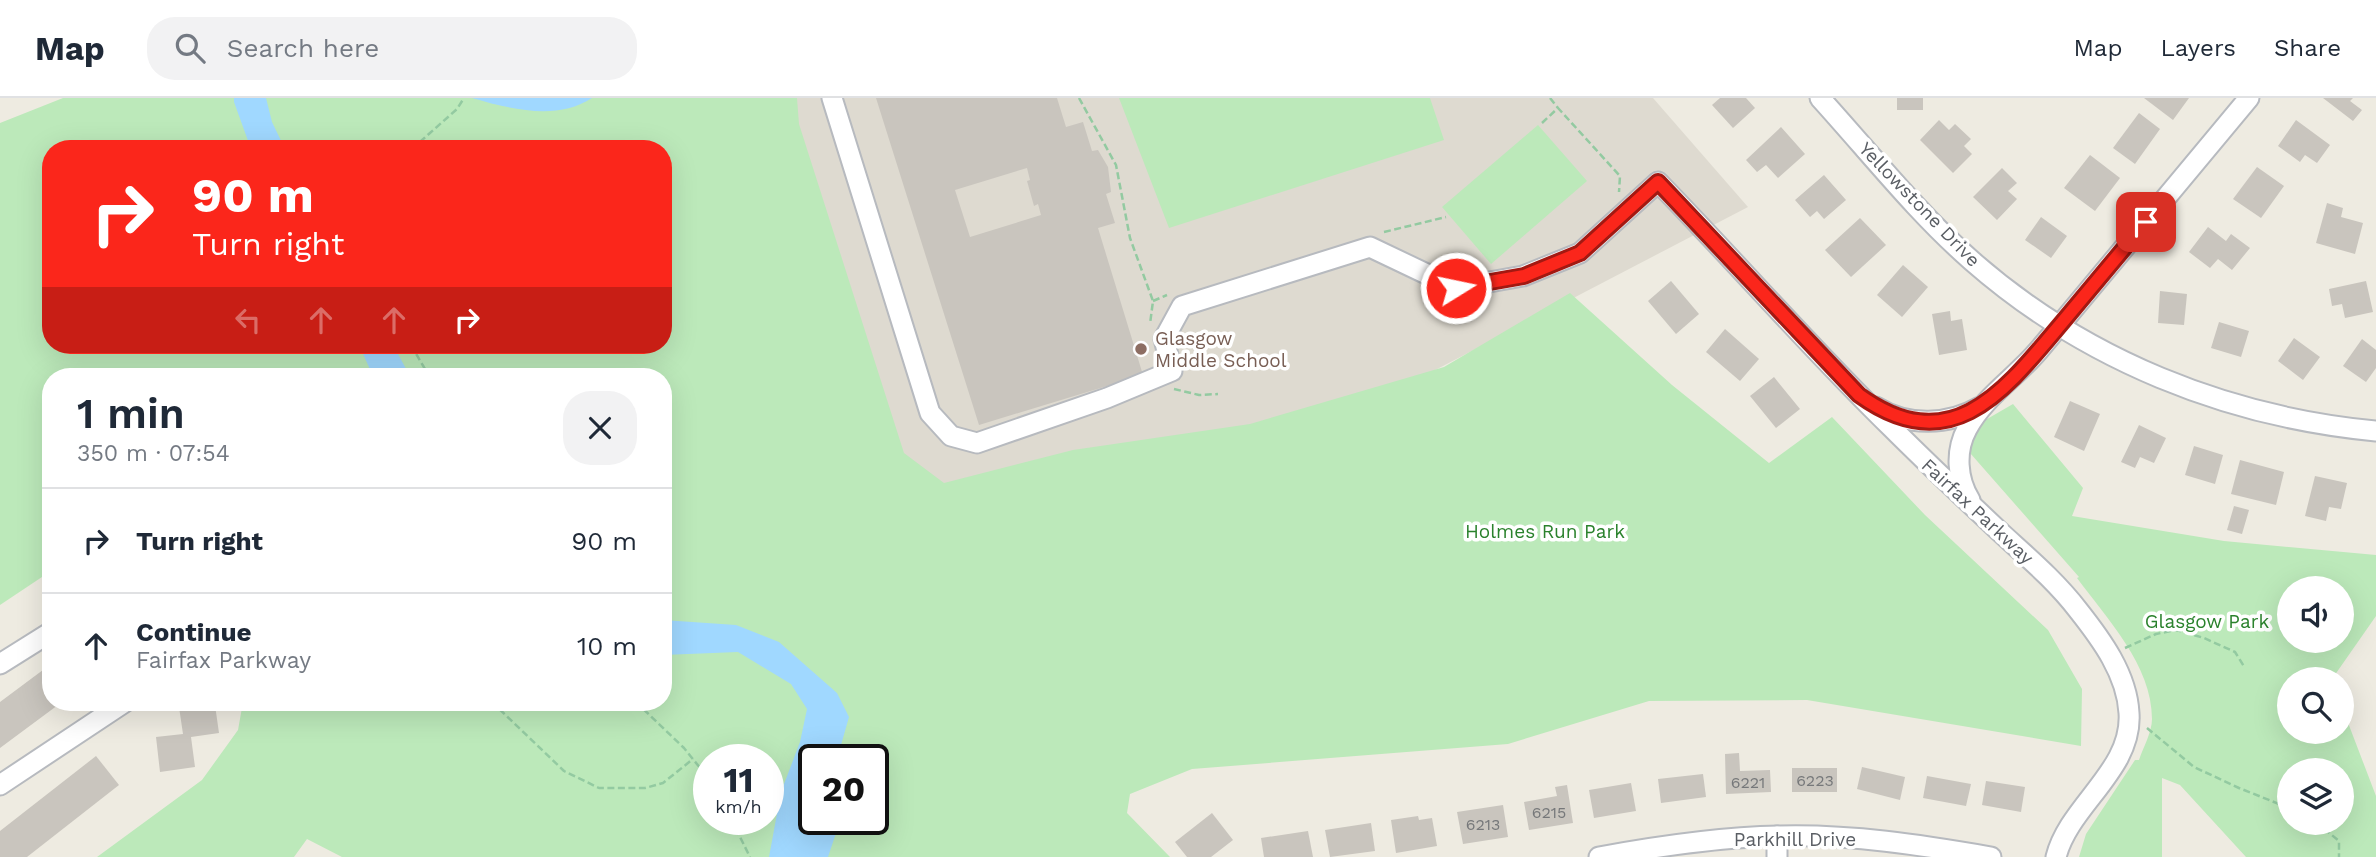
<!DOCTYPE html>
<meta charset="utf-8">
<style>
:root{--surface:#fff;--page:#f2f2f3;--text:#1f2937;--muted:#747a83;--line:#e0e1e3}
body{margin:0;font-family:"Work Sans",sans-serif;background:var(--page);color:var(--text);height:100vh;display:flex;flex-direction:column;font-size:26px;white-space:nowrap}
*{box-sizing:border-box;margin:0}
p{font-size:23px;color:var(--muted)}
.icon{flex:none;width:38px;height:38px;fill:none;stroke:currentColor;stroke-width:2;stroke-linecap:round;stroke-linejoin:round}
.map{position:relative;flex:1;overflow:hidden}
.side{position:absolute;left:42px;top:270px;width:630px;height:343px;display:flex;flex-direction:column;background:var(--surface);border-radius:28px;box-shadow:0 7px 28px #0002}
.side>*{flex:none}
.top-card{position:absolute;left:42px;top:42px;width:630px;height:214px;border-radius:28px;box-shadow:0 7px 28px #0002;background:#fb261b;color:#fff;overflow:hidden}
.tools{position:absolute;left:2277px;top:478px;display:grid;gap:14px}
.tools a{display:grid;place-items:center;width:77px;height:77px;border-radius:50%;background:var(--surface);box-shadow:0 7px 28px #0002;font-size:35px}
.speed{position:absolute;left:693px;top:646px;display:flex;gap:14px;font-size:35px;font-weight:700;text-align:center}
.speed>*{display:grid;place-content:center;width:91px;height:91px;border-radius:50%;background:var(--surface);box-shadow:0 7px 28px #0002;line-height:1}
.speed small{font-size:18px;font-weight:400}
.speed .limit{border:4px solid #111;border-radius:10px;background:#fff;color:#111}
.pin{position:absolute;display:grid;place-items:center;width:60px;height:60px;color:#fff;margin:-30px;border-radius:14px;box-shadow:0 4px 10px #0006}
.me{position:absolute;width:77px;margin:-38px;rotate:80deg;stroke-linejoin:round;filter:drop-shadow(0 0 5px #0008)}
.turn{display:flex;align-items:center;gap:24px;height:147px;padding:0 35px;font-size:32px}
.turn .icon{width:91px;height:91px;stroke-width:2.5}
.turn b{display:block;font-size:49px;line-height:60px}
.lanes{display:flex;align-items:center;height:66px;padding:0 35px;background:#0003;justify-content:center;gap:35px;direction:ltr}
.lanes .off{opacity:.35}
.round{display:grid;place-items:center;flex:none;width:74px;height:74px;border-radius:28px;background:var(--page)}
.head{display:flex;align-items:center;justify-content:space-between;height:119px;padding:0 35px}
h1{font-size:42px;font-weight:600;line-height:52px}
ul{padding:0;list-style:none}
li{display:flex;align-items:center;gap:21px;height:105px;padding:0 35px;border-top:2px solid var(--line)}
li div{flex:1}
li b{display:block;font-size:26px}
li em{font-style:normal}
header{display:flex;align-items:center;gap:42px;box-sizing:border-box;height:98px;padding:0 35px;background:var(--surface);border-bottom:2px solid var(--line)}
header strong{font-size:33px}
nav{display:flex;gap:38px;margin-inline-start:auto;font-size:24px}
.search{width:490px;height:63px;background:var(--page);display:flex;align-items:center;gap:18px;box-sizing:border-box;padding:0 24px;border-radius:28px;color:var(--muted);font-size:26px}
.map>svg:first-child{display:block}
</style>
<header>
<strong>Map</strong>
<div class="search"><svg class="icon" aria-label="search" viewBox="0 0 24 24"><circle cx="10" cy="10" r="6"/><path d="M15 15l6 6"/></svg>Search here</div>
<nav><a>Map</a><a>Layers</a><a>Share</a></nav>
</header>
<div class="map">
<svg width="2376" height="759" viewBox="0 0 2376 759">
<rect width="100%" height="100%" fill="#eeebe1"/>
<!-- education -->
<polygon fill="#dedad0" points="696,0 1653,0 1748,109 1201,394 910,478"/>
<!-- green -->
<g fill="#bce9ba" fill-rule="evenodd">
<path d="M63 0H797L799 26 904 355 944 385 1073 352 1250 326 1444 269 1570 195 1672 287 1769 365 1832 319 1925 417 2048 532 2082 591 2081 648 1807 602 1649 603 1508 646 1192 671 1130 696 1127 715 1170 759H342L307 741 294 759H97L202 682 238 632 243 604H663V278H51V473L0 507V25ZM51 51H663V247H51ZM709 662H768V721H709ZM814 662H873V721H814Z"/>
<polygon points="1119,0 1430,0 1444,42 1169,130"/>
<polygon points="1538,27 1587,83 1491,166 1442,109"/>
<path d="M2013 306 2083 390 2072 418 2224 443 2376 457V518L2332 581H2289V634H2342V609L2376 698V759H2246L2180 687 2162 680V759H2079L2086 736 2135 662H2139C2143 650 2152 634 2152 621 2152 567 2107 521 2077 480L2079 479 1956 339ZM2289 490H2342V542H2289ZM2289 672H2342V724H2289Z"/>
</g>
<!-- water -->
<g fill="#a0d8ff">
<polygon points="234,0 266,0 272,24 285,51 251,51 234,4"/>
<path d="M472 0H592C557 23 510 11 472 0Z"/>
<polygon points="359,247 393,247 410,278 373,278"/>
<polygon points="663,522 736,527 779,544 837,595 849,619 837,661 814,662 814,721 835,721 837,732 828,759 769,759 781,694 800,644 807,611 791,586 738,554 663,557"/>
</g>
<!-- building -->
<g fill="#c9c5be" fill-rule="evenodd">
<path d="M876 0H1057L1066 29 1083 24 1092 53 1098 52 1108 69 1111 94 1106 96 1115 125 1098 130 1143 277 979 327ZM1027 70 1030 82 1027 83 1034 108 1038 106 1041 117 970 139 955 92Z"/>
<polygon points="1720,0 1746,0 1755,10 1733,30 1712,7"/>
<rect x="1897" y="0" width="26" height="12"/>
<polygon points="2144,0 2189,0 2173,22"/>
<polygon points="2323,0 2353,0 2350,3 2362,12 2353,23"/>
<polygon points="2139,15 2160,31 2135,66 2113,50"/>
<polygon points="1939,22 1949,32 1955,26 1971,41 1964,48 1972,56 1953,75 1920,42"/>
<polygon points="2296,22 2330,47 2317,65 2305,57 2300,64 2278,48"/>
<polygon points="1781,29 1805,56 1778,80 1766,67 1757,74 1746,62"/>
<polygon points="2090,57 2120,80 2095,113 2064,90"/>
<polygon points="2257,69 2284,88 2261,120 2233,101"/>
<polygon points="2002,70 2017,85 2008,93 2017,101 1997,122 1973,99"/>
<polygon points="1824,77 1846,102 1824,121 1817,113 1810,119 1795,102"/>
<polygon points="2327,105 2343,110 2341,119 2363,125 2355,156 2316,145"/>
<polygon points="2041,119 2067,138 2051,160 2025,142"/>
<polygon points="1860,120 1886,147 1851,179 1825,152"/>
<polygon points="2208,129 2226,143 2231,136 2250,150 2232,172 2218,161 2210,170 2189,154"/>
<polygon points="1903,167 1928,189 1902,219 1877,197"/>
<polygon points="1671,183 1699,216 1676,236 1648,203"/>
<polygon points="2366,183 2373,214 2345,220 2342,206 2332,208 2329,191"/>
<polygon points="2160,193 2187,196 2184,227 2158,225"/>
<polygon points="1950,213 1951,223 1962,221 1967,252 1939,257 1932,216"/>
<polygon points="2219,224 2249,233 2241,259 2211,250"/>
<polygon points="1725,231 1759,261 1740,283 1706,254"/>
<polygon points="2294,240 2320,259 2303,282 2278,263"/>
<polygon points="2362,241 2376,252 2376,270 2366,284 2343,268"/>
<polygon points="1774,279 1800,311 1776,330 1750,298"/>
<polygon points="2070,303 2100,316 2084,353 2054,339"/>
<polygon points="2139,327 2166,340 2154,365 2140,359 2135,370 2121,364"/>
<polygon points="2194,348 2223,357 2215,386 2185,377"/>
<polygon points="2240,362 2284,374 2276,407 2231,396"/>
<polygon points="2315,378 2347,385 2341,411 2329,409 2326,423 2305,418"/>
<polygon points="2234,408 2249,412 2242,436 2227,432"/>
<polygon points="51,566 51,604 62,604 0,650 0,604"/>
<polygon points="189,604 222,604 223,606 215,607 219,635 191,639 195,669 160,674 156,639 183,636 179,609 189,608"/>
<polygon points="1739,655 1740,673 1770,672 1771,694 1726,696 1725,656"/>
<polygon points="96,658 119,687 27,759 0,759 0,733"/>
<polygon points="1862,669 1905,679 1900,702 1857,691"/>
<rect x="1792" y="670" width="45" height="24"/>
<polygon points="1703,676 1706,699 1661,705 1658,681"/>
<polygon points="1927,678 1971,686 1966,708 1923,700"/>
<polygon points="1986,683 2025,689 2021,714 1982,707"/>
<polygon points="1631,685 1636,713 1594,720 1589,692"/>
<polygon points="1567,687 1573,725 1529,732 1524,704 1557,698 1555,689"/>
<polygon points="1503,707 1508,739 1463,746 1457,714"/>
<polygon points="1212,715 1233,742 1211,759 1187,759 1175,744"/>
<polygon points="1418,718 1419,722 1432,720 1437,748 1396,755 1391,722"/>
<polygon points="1371,725 1375,753 1330,759 1325,732"/>
<polygon points="1308,733 1313,759 1264,759 1261,740"/>
</g>
<g fill="none" stroke-linecap="round" stroke-linejoin="round">
<defs>
<g id="minor">
<path d="M832 0 930 315 951 338 977 345 1107 300 1172 273 1164 241 1182 208 1370 149 1456 190 1523 178 1580 155 1658 84C1737 165 1811 251 1892 330 1927 365 1963 399 1999 433 2026 458 2055 482 2078 512 2101 541 2127 576 2129 615 2133 672 2069 707 2056 759"/>
<path d="M1820 0C1870 55 1917 115 1972 163 2085 262 2227 319 2376 333"/>
<path d="M1876 309C1908 329 1949 327 1980 309"/>
<path d="M1970 402C1957 381 1955 353 1967 331 1983 300 2016 279 2038 253 2109 169 2179 84 2249 0"/>
<polyline points="0,566 51,534"/>
<polyline points="0,687 125,604"/>
<path d="M1599 759C1659 748 1719 739 1779 738 1851 736 1921 747 1991 759"/>
<polyline points="1777,759 1777,738"/>
</g>
</defs>
<!-- minor casing -->
<use href="#minor" stroke="#b7babf" stroke-width="23"/>
<!-- path -->
<g stroke="#93caa1" stroke-width="2.5" stroke-dasharray="7 3.5" stroke-linecap="butt">
<polyline points="1079,0 1116,67 1130,140 1153,203 1150,226"/>
<polyline points="1550,0 1558,10"/>
<polyline points="1542,25 1558,10 1620,78 1619,94"/>
<polyline points="412,51 457,11 464,0"/>
<polyline points="1384,134 1446,119"/>
<polyline points="1153,203 1167,197"/>
<polyline points="411,247 429,278"/>
<polyline points="1174,291 1199,297 1218,296"/>
<polyline points="2125,550 2156,536 2176,532 2204,540 2235,554 2245,570"/>
<polyline points="492,604 564,673 599,690 645,690 663,685 693,661"/>
<polyline points="636,604 684,650 709,681"/>
<polyline points="2147,630 2194,669 2239,690 2289,710"/>
<polyline points="731,721 750,759"/>
<polyline points="2316,724 2339,743 2339,759"/>
</g>
<!-- minor -->
<use href="#minor" stroke="#fff" stroke-width="19"/>
</g>
<g fill="none" stroke-linecap="round" stroke-linejoin="round">
<defs>
<path id="route" d="M1456 190 1524 178 1580 155 1658 84 1859 297C1950 363 2003 295 2060 227 2088 193 2117 159 2146 124"/>
</defs>
<!-- route casing -->
<use href="#route" stroke="#a31912" stroke-width="18"/>
<!-- route -->
<use href="#route" stroke="#fb261b" stroke-width="12"/>
</g>
<!-- markers -->
<circle fill="#8d6e63" stroke="#fff" stroke-width="2.5" cx="1141" cy="251" r="7"/>
<g text-anchor="middle" stroke-width="7" stroke-linejoin="round" paint-order="stroke">
<!-- number labels -->
<g font-size="16" fill="#76787a">
<text x="1815" y="688">6223</text>
<text x="1748" y="690">6221</text>
<text x="1549" y="720">6215</text>
<text x="1483" y="732">6213</text>
</g>
<!-- street labels -->
<g font-size="19" fill="#5a5e64" stroke="#fff">
<text transform="translate(1920 106) rotate(46)" y="7">Yellowstone Drive</text>
<text transform="translate(1978 413) rotate(43)" y="7">Fairfax Parkway</text>
<text x="1795" y="748">Parkhill Drive</text>
</g>
<!-- education labels -->
<g font-size="19" fill="#785e54" stroke="#fff" text-anchor="start">
<text x="1155" y="247">Glasgow<tspan x="1155" dy="22">Middle School</tspan></text>
</g>
<!-- park labels -->
<g font-size="19" fill="#2b822d" stroke="#fff">
<text x="1545" y="440">Holmes Run Park</text>
<text x="2207" y="530">Glasgow Park</text>
</g>
</g>
</svg>
<div class="tools">
<a><svg class="icon" aria-label="sound" viewBox="0 0 24 24"><path d="M4 9h4l5-4v14l-5-4H4zM17 9q2 3 0 6"/></svg></a>
<a><svg class="icon" aria-label="search" viewBox="0 0 24 24"><circle cx="10" cy="10" r="6"/><path d="M15 15l6 6"/></svg></a>
<a><svg class="icon" aria-label="layers" viewBox="0 0 24 24"><path d="M12 4l9 5-9 5-9-5zM3 14l9 5 9-5"/></svg></a>
</div>
<div class="speed"><div>11<small>km/h</small></div><div class="limit">20</div></div>
<div class="pin" style="left:2146px;top:124px;background:#d93025"><svg class="icon" aria-label="arrive" viewBox="0 0 24 24"><path d="M6 21V4h12l-3 4 3 4H6"/></svg></div>
<svg class="me" style="left:1456px;top:190px" viewBox="-20 -20 40 40"><circle r="17" fill="#fb261b" stroke="#fff" stroke-width="3"/><path d="M0-11L8 9 0 5-8 9z" fill="#fff"/></svg>
<div class="top-card">
<div class="turn"><svg class="icon" aria-label="right" viewBox="0 0 24 24"><path d="M7 20v-9h11M14 6l5 5-5 5"/></svg><div><b>90 m</b>Turn right</div></div>
<div class="lanes"><svg class="icon off" aria-label="left" viewBox="0 0 24 24"><path d="M17 20v-9H6M10 6l-5 5 5 5"/></svg><svg class="icon off" aria-label="ahead" viewBox="0 0 24 24"><path d="M12 20V5M6 11l6-6 6 6"/></svg><svg class="icon off" aria-label="ahead" viewBox="0 0 24 24"><path d="M12 20V5M6 11l6-6 6 6"/></svg><svg class="icon" aria-label="right" viewBox="0 0 24 24"><path d="M7 20v-9h11M14 6l5 5-5 5"/></svg></div>
</div>
<section class="side">
<div class="head"><div><h1>1 min</h1><p>350 m · 07:54</p></div><a class="round"><svg class="icon" aria-label="close" viewBox="0 0 24 24"><path d="M6 6l12 12M18 6L6 18"/></svg></a></div>
<ul>
<li><svg class="icon" aria-label="right" viewBox="0 0 24 24"><path d="M7 20v-9h11M14 6l5 5-5 5"/></svg><div><b>Turn right</b></div><em>90 m</em></li>
<li><svg class="icon" aria-label="ahead" viewBox="0 0 24 24"><path d="M12 20V5M6 11l6-6 6 6"/></svg><div><b>Continue</b><p>Fairfax Parkway</p></div><em>10 m</em></li>
</ul>
</section>
</div>
